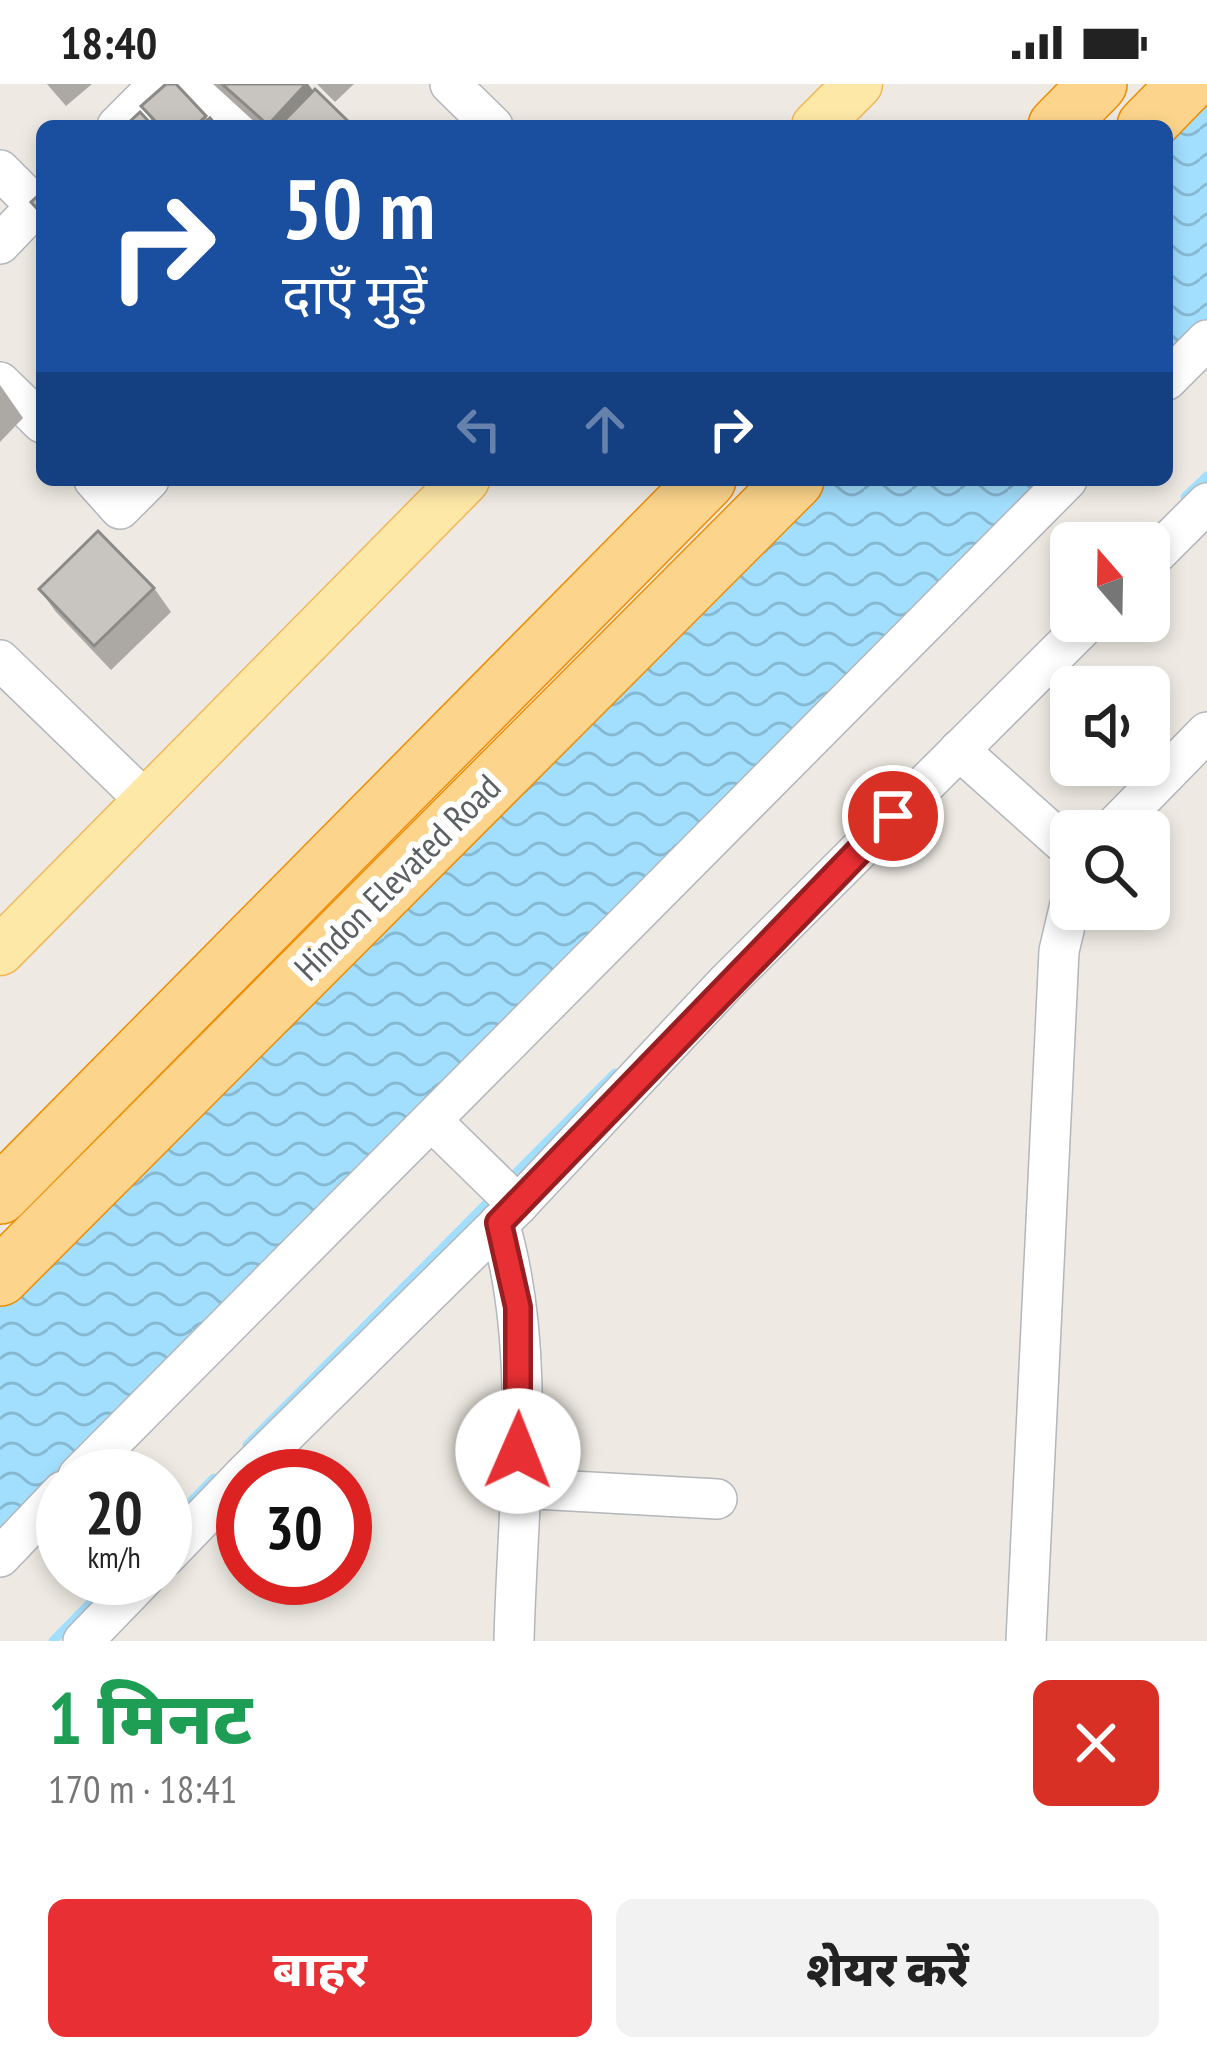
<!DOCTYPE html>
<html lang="hi">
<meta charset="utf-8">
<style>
:root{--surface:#fff;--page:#f2f2f2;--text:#222;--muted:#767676;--accent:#e82f33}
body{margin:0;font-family:"PT Sans Narrow","Noto Sans Devanagari",sans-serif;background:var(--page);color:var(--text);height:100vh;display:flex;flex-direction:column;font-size:45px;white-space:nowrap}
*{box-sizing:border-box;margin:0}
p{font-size:39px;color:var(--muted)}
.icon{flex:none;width:66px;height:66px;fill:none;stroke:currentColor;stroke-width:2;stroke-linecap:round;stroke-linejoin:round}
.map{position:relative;height:1557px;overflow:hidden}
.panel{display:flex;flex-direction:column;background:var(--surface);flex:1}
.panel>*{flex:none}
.hud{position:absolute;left:36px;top:36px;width:1137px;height:366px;border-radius:18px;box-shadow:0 6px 18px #0003;background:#1a4fa0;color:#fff;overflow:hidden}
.needle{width:78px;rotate:340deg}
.tools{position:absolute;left:1050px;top:438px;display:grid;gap:24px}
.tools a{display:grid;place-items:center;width:120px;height:120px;border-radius:18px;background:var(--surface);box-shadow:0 6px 18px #0003;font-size:60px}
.speed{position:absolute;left:36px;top:1365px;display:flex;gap:24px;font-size:60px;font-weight:700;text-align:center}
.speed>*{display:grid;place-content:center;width:156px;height:156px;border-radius:50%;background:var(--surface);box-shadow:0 6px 18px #0003;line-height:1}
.speed small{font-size:30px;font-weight:400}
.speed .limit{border:18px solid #d22;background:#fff;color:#111}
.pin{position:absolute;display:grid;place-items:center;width:102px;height:102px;color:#fff;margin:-51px;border:6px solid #fff;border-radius:50%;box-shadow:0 3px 12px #0007}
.me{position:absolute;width:132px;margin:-66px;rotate:1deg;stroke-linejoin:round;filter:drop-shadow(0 0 9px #0008)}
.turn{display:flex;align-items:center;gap:42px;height:252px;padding:0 48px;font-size:54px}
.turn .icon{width:156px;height:156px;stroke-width:2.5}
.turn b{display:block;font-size:84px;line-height:102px}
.lanes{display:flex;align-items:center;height:114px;padding:0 48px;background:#0003;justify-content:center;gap:60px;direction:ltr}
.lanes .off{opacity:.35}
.round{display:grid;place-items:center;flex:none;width:126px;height:126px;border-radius:18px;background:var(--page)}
.summary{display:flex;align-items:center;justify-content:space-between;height:204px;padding:0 48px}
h1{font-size:72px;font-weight:800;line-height:90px;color:#1e9e55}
.cta{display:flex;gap:24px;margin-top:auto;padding:24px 48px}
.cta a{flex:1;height:138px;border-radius:18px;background:var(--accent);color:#fff;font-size:48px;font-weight:800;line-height:138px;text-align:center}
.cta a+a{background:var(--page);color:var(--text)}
.status{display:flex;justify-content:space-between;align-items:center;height:84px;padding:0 60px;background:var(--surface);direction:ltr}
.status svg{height:33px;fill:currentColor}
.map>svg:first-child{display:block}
</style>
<div class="status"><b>18:40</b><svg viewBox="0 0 49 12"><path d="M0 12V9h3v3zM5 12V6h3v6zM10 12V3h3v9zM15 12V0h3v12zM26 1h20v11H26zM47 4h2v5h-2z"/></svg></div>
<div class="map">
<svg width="1207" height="1557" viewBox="0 0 1207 1557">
<defs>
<pattern id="water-waves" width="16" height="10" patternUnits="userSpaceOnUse" patternTransform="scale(3)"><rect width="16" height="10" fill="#a2dffe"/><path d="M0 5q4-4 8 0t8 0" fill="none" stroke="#87b8d1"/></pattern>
</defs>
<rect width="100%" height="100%" fill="#eeeae3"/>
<!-- water -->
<g fill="url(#water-waves)">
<polygon points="1207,0 1207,238 1167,278 1167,42"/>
<polygon points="778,396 1048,396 0,1446 0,1174"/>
</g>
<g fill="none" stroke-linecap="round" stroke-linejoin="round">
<!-- stream -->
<g stroke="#a2dffe" stroke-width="9">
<polyline points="1185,413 1207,392"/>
<polyline points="509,1096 615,989"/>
<polyline points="247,1361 493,1113"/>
<polyline points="165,1444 214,1394"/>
<polyline points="53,1557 115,1494"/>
</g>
<defs>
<g id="minor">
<polyline points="196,0 239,42"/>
<polyline points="450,0 493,42"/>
<polyline points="117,42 159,0"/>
<polyline points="0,86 36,122"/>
<polyline points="0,160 42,116"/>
<polyline points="1167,296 1207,256"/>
<polyline points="0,298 42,339"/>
<polyline points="94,396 120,425 149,396"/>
<polyline points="1149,477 1207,419"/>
<polyline points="0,576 147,718"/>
<polyline points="959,666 1071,766"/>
<polyline points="1110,747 1207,648"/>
<polyline points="432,1037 518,1121"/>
<path d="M499 1139C538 1267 517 1424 514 1557"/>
<polyline points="78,1392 1067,396"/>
<polyline points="243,1392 518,1121 727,898 1089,537"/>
<polyline points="517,1404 717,1415"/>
<polyline points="0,1473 63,1407"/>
<polyline points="165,1473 243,1392"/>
<polyline points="83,1557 144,1494"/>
<polyline points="1026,1557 1059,867 1071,816"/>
</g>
<g id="major">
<polyline points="816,42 858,0"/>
<polyline points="0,867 465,396"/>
</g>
<g id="highway">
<polyline points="1057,42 1098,0"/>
<polyline points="1146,42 1187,0"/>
<polyline points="0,1111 707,396"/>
<polyline points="0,1193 795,396"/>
</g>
</defs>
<!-- minor casing -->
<use href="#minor" stroke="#b3b6ba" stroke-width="42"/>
<!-- major casing -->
<use href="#major" stroke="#f0b759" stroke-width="51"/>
<!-- highway casing -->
<use href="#highway" stroke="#ef8d02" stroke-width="60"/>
<!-- minor -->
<use href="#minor" stroke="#fff" stroke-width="39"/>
<!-- major -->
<use href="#major" stroke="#fee8a7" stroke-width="48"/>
<!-- highway -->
<use href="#highway" stroke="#fcd48b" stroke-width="57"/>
</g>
<!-- wall -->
<g fill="#aca9a5">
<polygon points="47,0 92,0 66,22"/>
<polygon points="176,0 208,35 217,42 156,42 141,22"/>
<polygon points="213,0 308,0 313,7 353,42 259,42"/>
<polygon points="317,0 354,0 335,18"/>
<polygon points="0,301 23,334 0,358"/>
<polygon points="154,504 171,528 111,586 56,528 39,505"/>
</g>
<!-- shaded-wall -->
<polygon fill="#8c8a86" points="306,0 308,0 324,22 305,42 268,42"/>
<!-- building -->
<g fill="#c8c5c0" stroke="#8c8a86" stroke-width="3">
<polygon points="166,0 176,0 206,32 195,42 160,42 141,22"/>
<polygon points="222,0 306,0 268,41"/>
<polygon points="315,5 353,42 279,42"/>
<polygon points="140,28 153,42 125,42"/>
<polygon points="210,34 217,42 201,42"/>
<polygon points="42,108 42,130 31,118"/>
<polygon points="98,447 154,504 94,562 39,505"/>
</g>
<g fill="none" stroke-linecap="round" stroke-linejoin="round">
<defs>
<polyline id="route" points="518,1367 518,1223 499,1139 893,732"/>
</defs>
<!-- route casing -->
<use href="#route" stroke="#971f21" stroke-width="30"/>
<!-- route -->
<use href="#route" stroke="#e82f33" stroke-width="21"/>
</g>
<g text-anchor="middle" stroke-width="12" stroke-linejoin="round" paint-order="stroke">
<!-- street labels -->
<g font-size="36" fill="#5b6063" stroke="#fff">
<text transform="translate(397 793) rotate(-45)" y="13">Hindon Elevated Road</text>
</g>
</g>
</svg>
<div class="tools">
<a><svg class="needle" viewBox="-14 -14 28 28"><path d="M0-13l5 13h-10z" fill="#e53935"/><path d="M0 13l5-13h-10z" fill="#767676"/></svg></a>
<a><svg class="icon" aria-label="sound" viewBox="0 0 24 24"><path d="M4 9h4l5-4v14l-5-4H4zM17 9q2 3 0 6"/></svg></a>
<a><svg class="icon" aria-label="search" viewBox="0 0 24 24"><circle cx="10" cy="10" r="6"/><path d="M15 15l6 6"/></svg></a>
</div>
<div class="speed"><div>20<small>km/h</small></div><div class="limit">30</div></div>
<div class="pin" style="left:893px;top:732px;background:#d93025"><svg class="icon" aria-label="arrive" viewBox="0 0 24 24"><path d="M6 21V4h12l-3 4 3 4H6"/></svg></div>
<svg class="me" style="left:518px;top:1367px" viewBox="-20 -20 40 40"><circle r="19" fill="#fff"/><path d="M0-13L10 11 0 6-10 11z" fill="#e82f33"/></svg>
<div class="hud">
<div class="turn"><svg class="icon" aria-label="right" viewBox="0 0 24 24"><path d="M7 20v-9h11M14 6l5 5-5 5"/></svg><div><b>50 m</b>दाएँ मुड़ें</div></div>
<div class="lanes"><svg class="icon off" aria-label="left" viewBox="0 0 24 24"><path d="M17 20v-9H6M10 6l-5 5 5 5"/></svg><svg class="icon off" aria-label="ahead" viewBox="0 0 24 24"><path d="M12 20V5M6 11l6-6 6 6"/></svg><svg class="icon" aria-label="right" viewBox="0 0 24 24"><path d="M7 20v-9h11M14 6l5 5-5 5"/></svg></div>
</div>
</div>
<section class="panel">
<div class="summary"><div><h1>1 मिनट</h1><p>170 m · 18:41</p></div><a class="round" style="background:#d93025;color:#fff"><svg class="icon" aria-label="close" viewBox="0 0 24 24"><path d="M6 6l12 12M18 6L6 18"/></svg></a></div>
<div class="cta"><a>बाहर</a><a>शेयर करें</a></div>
</section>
